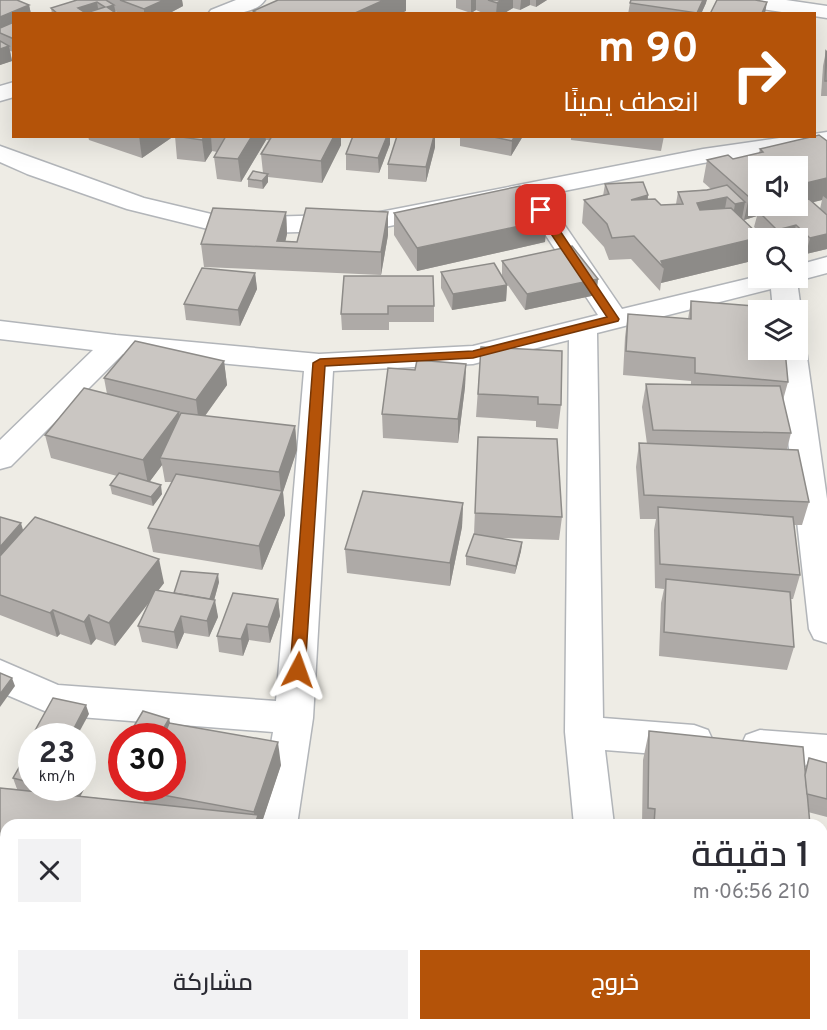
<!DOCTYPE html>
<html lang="ar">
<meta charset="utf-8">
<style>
:root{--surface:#fff;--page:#f2f2f3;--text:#2b2b33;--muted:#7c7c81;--accent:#b45309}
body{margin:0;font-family:Overpass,Cairo,sans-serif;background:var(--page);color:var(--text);direction:rtl;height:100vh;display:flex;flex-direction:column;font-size:22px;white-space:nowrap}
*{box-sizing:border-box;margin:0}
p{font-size:20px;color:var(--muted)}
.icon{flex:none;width:33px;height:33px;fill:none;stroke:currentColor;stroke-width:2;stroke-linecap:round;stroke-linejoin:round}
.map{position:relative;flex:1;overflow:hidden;direction:ltr}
.drawer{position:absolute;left:0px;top:819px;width:828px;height:212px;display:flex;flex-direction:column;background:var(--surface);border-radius:18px 18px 0 0;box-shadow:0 6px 24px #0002;direction:rtl}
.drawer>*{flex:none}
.guide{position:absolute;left:12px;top:12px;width:804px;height:126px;border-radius:0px;box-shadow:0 6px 24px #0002;direction:rtl;background:#b45309;color:#fff;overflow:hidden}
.controls{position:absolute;left:748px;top:156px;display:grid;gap:12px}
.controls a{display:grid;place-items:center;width:60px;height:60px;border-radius:0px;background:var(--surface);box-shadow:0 6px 24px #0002;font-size:30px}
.speed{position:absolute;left:18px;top:723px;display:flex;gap:12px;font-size:30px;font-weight:700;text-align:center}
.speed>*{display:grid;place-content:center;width:78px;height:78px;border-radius:50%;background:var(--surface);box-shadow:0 6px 24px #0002;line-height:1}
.speed small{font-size:15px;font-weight:400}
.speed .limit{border:9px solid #d22;background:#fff;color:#111}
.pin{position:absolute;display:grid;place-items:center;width:51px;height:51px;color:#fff;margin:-26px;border-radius:12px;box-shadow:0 3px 9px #0006}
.me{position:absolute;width:66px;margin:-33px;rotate:4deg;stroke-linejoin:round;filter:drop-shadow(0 0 4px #0008)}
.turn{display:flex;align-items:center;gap:21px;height:126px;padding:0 18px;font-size:27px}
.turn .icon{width:78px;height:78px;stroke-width:2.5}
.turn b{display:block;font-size:42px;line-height:51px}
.round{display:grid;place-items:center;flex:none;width:63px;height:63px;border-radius:0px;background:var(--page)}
.summary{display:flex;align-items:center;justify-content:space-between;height:102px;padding:0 18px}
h1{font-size:36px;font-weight:600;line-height:45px}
.button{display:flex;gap:12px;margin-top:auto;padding:12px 18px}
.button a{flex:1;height:69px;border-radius:0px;background:var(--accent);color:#fff;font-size:24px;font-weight:600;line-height:69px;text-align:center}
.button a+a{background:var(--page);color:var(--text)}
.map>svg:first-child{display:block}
</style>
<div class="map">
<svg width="827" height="1030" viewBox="0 0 827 1030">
<rect width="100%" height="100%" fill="#eeece5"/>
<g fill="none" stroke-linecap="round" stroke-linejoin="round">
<defs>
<g id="minor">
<path d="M236 0H265C254 16 225 14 208 14L211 10Z"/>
<polygon points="733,0 786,0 827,6 827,18 814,16 814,14 795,14 743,6 736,4"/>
<polygon points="14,82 14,97 0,101 0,86"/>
<polygon points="827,132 827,146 703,163 544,195 622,309 759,276 759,278 798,278 798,265 827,257 827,273 797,281 801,310 798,314 798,310 773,310 771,289 597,333 603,718 694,725 708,730 713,741 708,752 694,757 605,750 614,825 574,825 565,732 569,340 473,364 333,371 313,718 297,825 257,825 273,732 54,715 0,692 0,660 58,685 276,701 304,371 123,354 11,466 0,469 0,440 93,350 0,339 0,321 116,335 319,354 473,346 598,315 522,199 370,230 228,234 127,209 27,174 0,162 0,146 144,198 228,218 370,214 703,149 793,136 814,136 814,134"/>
<polygon points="798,343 802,344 806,350 827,499 827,643 814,639 809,629 778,350 798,350"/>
<polygon points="760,730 827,735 827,767 760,762 746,757 741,746 746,735"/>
<polygon points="192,1024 268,1024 265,1030 190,1030"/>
<polygon points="606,1024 655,1024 657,1030 609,1030"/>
</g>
</defs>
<!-- minor casing -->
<use href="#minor" stroke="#b2b5b9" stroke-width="3"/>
<!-- minor -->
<use href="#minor" fill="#fff" fill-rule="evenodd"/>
</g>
<!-- wall -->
<g fill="#aeaaa7" fill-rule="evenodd">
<polygon points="0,0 29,5 31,14 14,14 14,52 10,51 12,61 0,65"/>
<polygon points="77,0 182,0 183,6 168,14 121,14 115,11 117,14 52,14 51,8"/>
<polygon points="456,0 547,0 536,7 530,5 520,10 513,8 503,14 485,14 476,10 471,13 456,8"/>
<polygon points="630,3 706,3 701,14 628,14"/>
<polygon points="826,51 827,52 827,96 821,96 823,66"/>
<polygon points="88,136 174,136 142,158 89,140"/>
<polygon points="175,136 341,136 341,145 322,183 268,177 268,182 263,189 248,187 248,179 263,173 261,154 270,140 266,140 241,182 217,179 214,157 217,152 212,151 205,162 177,159"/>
<polygon points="353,136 390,136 390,144 379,173 346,170 346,154"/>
<polygon points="397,136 435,136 435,147 426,182 388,179 388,164"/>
<polygon points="460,136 523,136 511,156 460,146"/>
<polygon points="571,136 664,136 661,151 571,140"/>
<path d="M827 141V249L806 254 798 246V238H766L754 227 757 216 744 220 742 218V219L759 238V245L756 260 661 283 660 291 631 259 609 260 604 247 582 223 584 200 603 196 605 184 648 195V199L661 205 676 204 678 192 711 189 703 182 707 160 733 159 759 153 760 149ZM822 200 820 209 813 202Z"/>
<polygon points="286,212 287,234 285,241 297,242 388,235 381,275 204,267 201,244"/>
<polygon points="394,213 547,220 545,242 417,271 394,235"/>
<polygon points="502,261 598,279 596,295 525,310 503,278 507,285 506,301 452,310 441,288 441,272 502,276"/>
<polygon points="255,273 257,289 240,326 186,320 184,304"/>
<polygon points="344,276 434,306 434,322 389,322 389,330 342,330 341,314"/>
<polygon points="691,301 759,310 788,382 783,400 791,433 787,449 809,502 802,525 794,525 800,575 793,599 791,599 794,647 787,670 659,656 661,603 664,589 655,588 654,530 656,519 640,519 636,467 639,443 647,444 642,407 646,384 691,384 691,381 623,375 625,337 628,314 688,319"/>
<polygon points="481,347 561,405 558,429 536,427 536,421 476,417"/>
<polygon points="224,361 227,385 205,416 295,426 297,450 283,492 285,515 262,570 153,552 148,528 172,482 165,482 162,465 149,482 162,494 153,506 112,494 110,485 117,476 51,458 45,435 107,394 104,378"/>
<polygon points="466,364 465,387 458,443 383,438 382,414 415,370"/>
<polygon points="478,437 562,517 559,540 499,538 522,542 521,551 515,574 466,565 466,556 474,534"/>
<polygon points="463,503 462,527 450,586 347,573 345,549"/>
<polygon points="0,517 23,530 164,583 158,591 174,593 219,582 214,600 218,617 209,637 184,633 177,649 142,642 138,626 151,600 115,646 96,639 91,645 60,634 57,637 0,615"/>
<polygon points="278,599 280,616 270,643 249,640 243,656 219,652 217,636"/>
<polygon points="169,719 170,723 281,765 261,825 6,825 6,910 0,909 0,788 17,789 13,778 32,745 32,788 82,788 88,757 93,773 80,796 144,803 141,791 172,788"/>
<polygon points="649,731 805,769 809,758 827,763 827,817 808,812 810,825 642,825 643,760"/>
<polygon points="822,925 826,969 822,977"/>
</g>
<!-- shaded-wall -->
<g fill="#8d8b88">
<polygon points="164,0 182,0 183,6 168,14 144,14 144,9"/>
<polygon points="384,0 406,0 406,11 400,14 353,14"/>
<polygon points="471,0 476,0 476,10 471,13"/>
<polygon points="502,0 513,0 513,8 503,14 496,14 497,3"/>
<polygon points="521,0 530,0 530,5 520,10"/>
<polygon points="536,0 547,0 536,7"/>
<polygon points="703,0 707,0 706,3 701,14 697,14"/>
<polygon points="97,2 99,14 89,12 90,14 79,14 78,8"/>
<polygon points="767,2 765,14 762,14"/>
<polygon points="29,5 31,14 14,14 14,27 0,33 0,17"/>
<polygon points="114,5 116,14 107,7"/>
<polygon points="9,46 12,61 0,65 0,49"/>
<polygon points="139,136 174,136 142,158"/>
<polygon points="205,136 211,136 212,151 205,162 202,140"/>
<polygon points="252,136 265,136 266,140 241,182 238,159"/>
<polygon points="334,136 341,136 341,145 322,183 321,161"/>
<polygon points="387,136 390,136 390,144 379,173 378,158"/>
<polygon points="434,136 435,136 435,147 426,182 426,167"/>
<polygon points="515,136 523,136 511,156 512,141"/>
<polygon points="268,174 268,182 263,189 262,181"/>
<polygon points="827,178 827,199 823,196 822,200 762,215 758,211 757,216 744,220 749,197 759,194 759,206 798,206 798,185"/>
<polygon points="648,195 645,218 631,200"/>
<polygon points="727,197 723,220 693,225 697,203"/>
<polygon points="745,202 741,224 731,227 735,204"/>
<polygon points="286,212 287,234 284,248 277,241"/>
<polygon points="388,212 388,235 381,275 381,252"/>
<polygon points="547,220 545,242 417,271 417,248"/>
<polygon points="796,225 793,238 775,238 777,230"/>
<polygon points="827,234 827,249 806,254 810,238"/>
<polygon points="761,237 760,238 759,238 759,245 756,260 661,283 664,268 661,261"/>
<polygon points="255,273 257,289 240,326 238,310"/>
<polygon points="598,279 596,295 525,310 527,294"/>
<polygon points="507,285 506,301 452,310 453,294"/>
<polygon points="224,361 227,385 199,424 196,400"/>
<polygon points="466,364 465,387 458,443 458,419"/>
<polygon points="179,412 183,436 160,458 162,465 148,484 143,460"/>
<polygon points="295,426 297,450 283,492 285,515 262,570 259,546 281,494 279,472"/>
<polygon points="161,485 162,494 153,506 151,497"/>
<polygon points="463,503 462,527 450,586 450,563"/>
<polygon points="21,523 26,540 0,570 0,547"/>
<polygon points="522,542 521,551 515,574 516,566"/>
<polygon points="159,559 164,583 115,646 109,623"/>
<polygon points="218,574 219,582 212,608 210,600"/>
<polygon points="278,599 280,616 270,643 268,627"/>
<polygon points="215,600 218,617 209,637 207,621"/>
<polygon points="53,610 60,634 57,637 50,613"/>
<polygon points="89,615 96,639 91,645 84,622"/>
<polygon points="181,616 184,633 177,649 174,632"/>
<polygon points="247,624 249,640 243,656 241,639"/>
<polygon points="12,678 15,686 0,707 0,694"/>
<polygon points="86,705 89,714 77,736 70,736"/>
<polygon points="169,719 171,727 165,736 159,736"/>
<polygon points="278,742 281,765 261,825 255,825 254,812"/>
<polygon points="88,757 93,773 74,808 68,792 71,788 82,788 82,767"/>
</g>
<!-- building -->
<g fill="#cac6c2" stroke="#8d8b88" stroke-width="1.5">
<polygon points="0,0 17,0 29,5 0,17"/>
<polygon points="77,0 106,0 114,5 107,7 117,14 92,14 89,12 105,7 97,2 78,8 87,14 58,14 51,8"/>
<polygon points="120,0 164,0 144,9"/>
<polygon points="278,0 384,0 353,14 259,14 253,11"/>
<polygon points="488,0 502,0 497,3"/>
<polygon points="631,0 703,0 697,13 630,3"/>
<polygon points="717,0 755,0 767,2 762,13 766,14 710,14"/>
<polygon points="14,22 14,39 0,33 0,28"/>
<polygon points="0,41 9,46 0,49"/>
<polygon points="826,51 827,52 827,81 825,81"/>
<polygon points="819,135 827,141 827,178 798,185 798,166 759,166 759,194 749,197 707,160 728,155 733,159 763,152 760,149"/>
<polygon points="175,136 205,136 202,140"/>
<polygon points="226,136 252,136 238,159 214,157"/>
<polygon points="272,136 334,136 321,161 261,154"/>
<polygon points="353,136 387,136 378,158 346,154"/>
<polygon points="397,136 434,136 426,167 388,164"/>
<polygon points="489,136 515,136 512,141"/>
<polygon points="253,171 268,174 262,181 248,179"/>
<polygon points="643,182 648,195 631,200 655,199 661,205 683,204 678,192 707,190 727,185 745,202 735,204 727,197 697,203 700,210 731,208 761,237 661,261 664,268 634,236 612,238 607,224 584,200 609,194 605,184"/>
<polygon points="520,186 547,220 417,248 394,213"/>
<polygon points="809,199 827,215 827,234 810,238 796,225 777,230 758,211 783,206 798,206 798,202"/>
<polygon points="213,208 286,212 277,241 297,242 306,208 388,212 381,252 201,244"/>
<polygon points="572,246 598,279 527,294 502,261"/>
<polygon points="494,263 507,285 453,294 441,272"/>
<polygon points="202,268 255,273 238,310 184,304"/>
<polygon points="344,276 433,276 434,306 388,306 388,314 341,314"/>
<polygon points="691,301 767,307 768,310 759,310 759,350 785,350 788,382 695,373 695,358 626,351 628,314 691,319"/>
<polygon points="135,341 224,361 196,400 104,378"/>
<polygon points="481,347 562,351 561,405 538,404 538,397 478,394"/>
<polygon points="417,360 466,364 458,419 382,414 388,368 415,370"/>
<polygon points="646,384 780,386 791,433 653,430"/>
<polygon points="84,388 179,412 143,460 45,435"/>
<polygon points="181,413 295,426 279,472 160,458"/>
<polygon points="478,437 557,439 562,517 475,513"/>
<polygon points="639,443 798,450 809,502 644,495"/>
<polygon points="119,473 161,485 151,497 110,485"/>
<polygon points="176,474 282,491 259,546 148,528"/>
<polygon points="363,491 463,503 450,563 345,549"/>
<polygon points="658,507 793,517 800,575 660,564"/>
<polygon points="0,517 21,523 0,547"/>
<polygon points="35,517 159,559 109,623 89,615 84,622 53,610 50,613 0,595 0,556"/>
<polygon points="474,534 522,542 516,566 466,556"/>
<polygon points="181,571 218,574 210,599 174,593"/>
<polygon points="666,579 790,592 794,647 664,632"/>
<polygon points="155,590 215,600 207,621 181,616 174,632 138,626"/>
<polygon points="233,593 278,599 268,627 247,624 241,639 217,636"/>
<polygon points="0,673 12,678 0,694"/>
<polygon points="53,698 86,705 70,736 32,736"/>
<polygon points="143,711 169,719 159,736 128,736"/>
<polygon points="169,723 278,742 254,812 141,791 143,788 172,788 172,736 164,736"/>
<polygon points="649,731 803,747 810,825 654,825 655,809 648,808"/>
<polygon points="32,745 32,783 13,778"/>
<polygon points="82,756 88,757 82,767"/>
<polygon points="809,758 827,763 827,799 807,794 805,775"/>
<polygon points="0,788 258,815 255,825 6,825 6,884 0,883"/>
<polygon points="49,788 71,788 68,792"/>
<polygon points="822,925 826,969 822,968"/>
</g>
<!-- route -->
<polygon fill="#b45309" stroke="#753606" stroke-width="1.5" points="541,206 544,207 619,319 618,321 473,358 325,366 305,670 303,675 292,675 290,670 313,363 320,359 473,351 607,317 535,210"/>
</svg>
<div class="controls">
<a><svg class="icon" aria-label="sound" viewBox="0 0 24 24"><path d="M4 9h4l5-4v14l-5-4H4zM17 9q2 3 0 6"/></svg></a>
<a><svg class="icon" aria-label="search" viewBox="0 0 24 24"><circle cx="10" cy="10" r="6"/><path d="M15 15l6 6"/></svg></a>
<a><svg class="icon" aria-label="layers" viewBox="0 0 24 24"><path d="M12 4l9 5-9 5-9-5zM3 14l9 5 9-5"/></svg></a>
</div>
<div class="speed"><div>23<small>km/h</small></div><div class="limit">30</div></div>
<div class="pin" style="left:541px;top:210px;background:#d93025"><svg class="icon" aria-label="arrive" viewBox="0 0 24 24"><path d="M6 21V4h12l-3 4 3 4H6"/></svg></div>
<svg class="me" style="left:298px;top:670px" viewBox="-20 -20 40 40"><path d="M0-17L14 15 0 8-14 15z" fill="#b45309" stroke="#fff" stroke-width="4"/></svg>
<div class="guide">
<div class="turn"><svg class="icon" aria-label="right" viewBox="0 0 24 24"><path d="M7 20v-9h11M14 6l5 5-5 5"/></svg><div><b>90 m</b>انعطف يمينًا</div></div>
</div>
<section class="drawer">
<div class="summary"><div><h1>1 دقيقة</h1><p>210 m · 06:56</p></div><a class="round"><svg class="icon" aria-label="close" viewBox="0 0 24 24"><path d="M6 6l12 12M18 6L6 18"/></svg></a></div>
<div class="button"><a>خروج</a><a>مشاركة</a></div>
</section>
</div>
